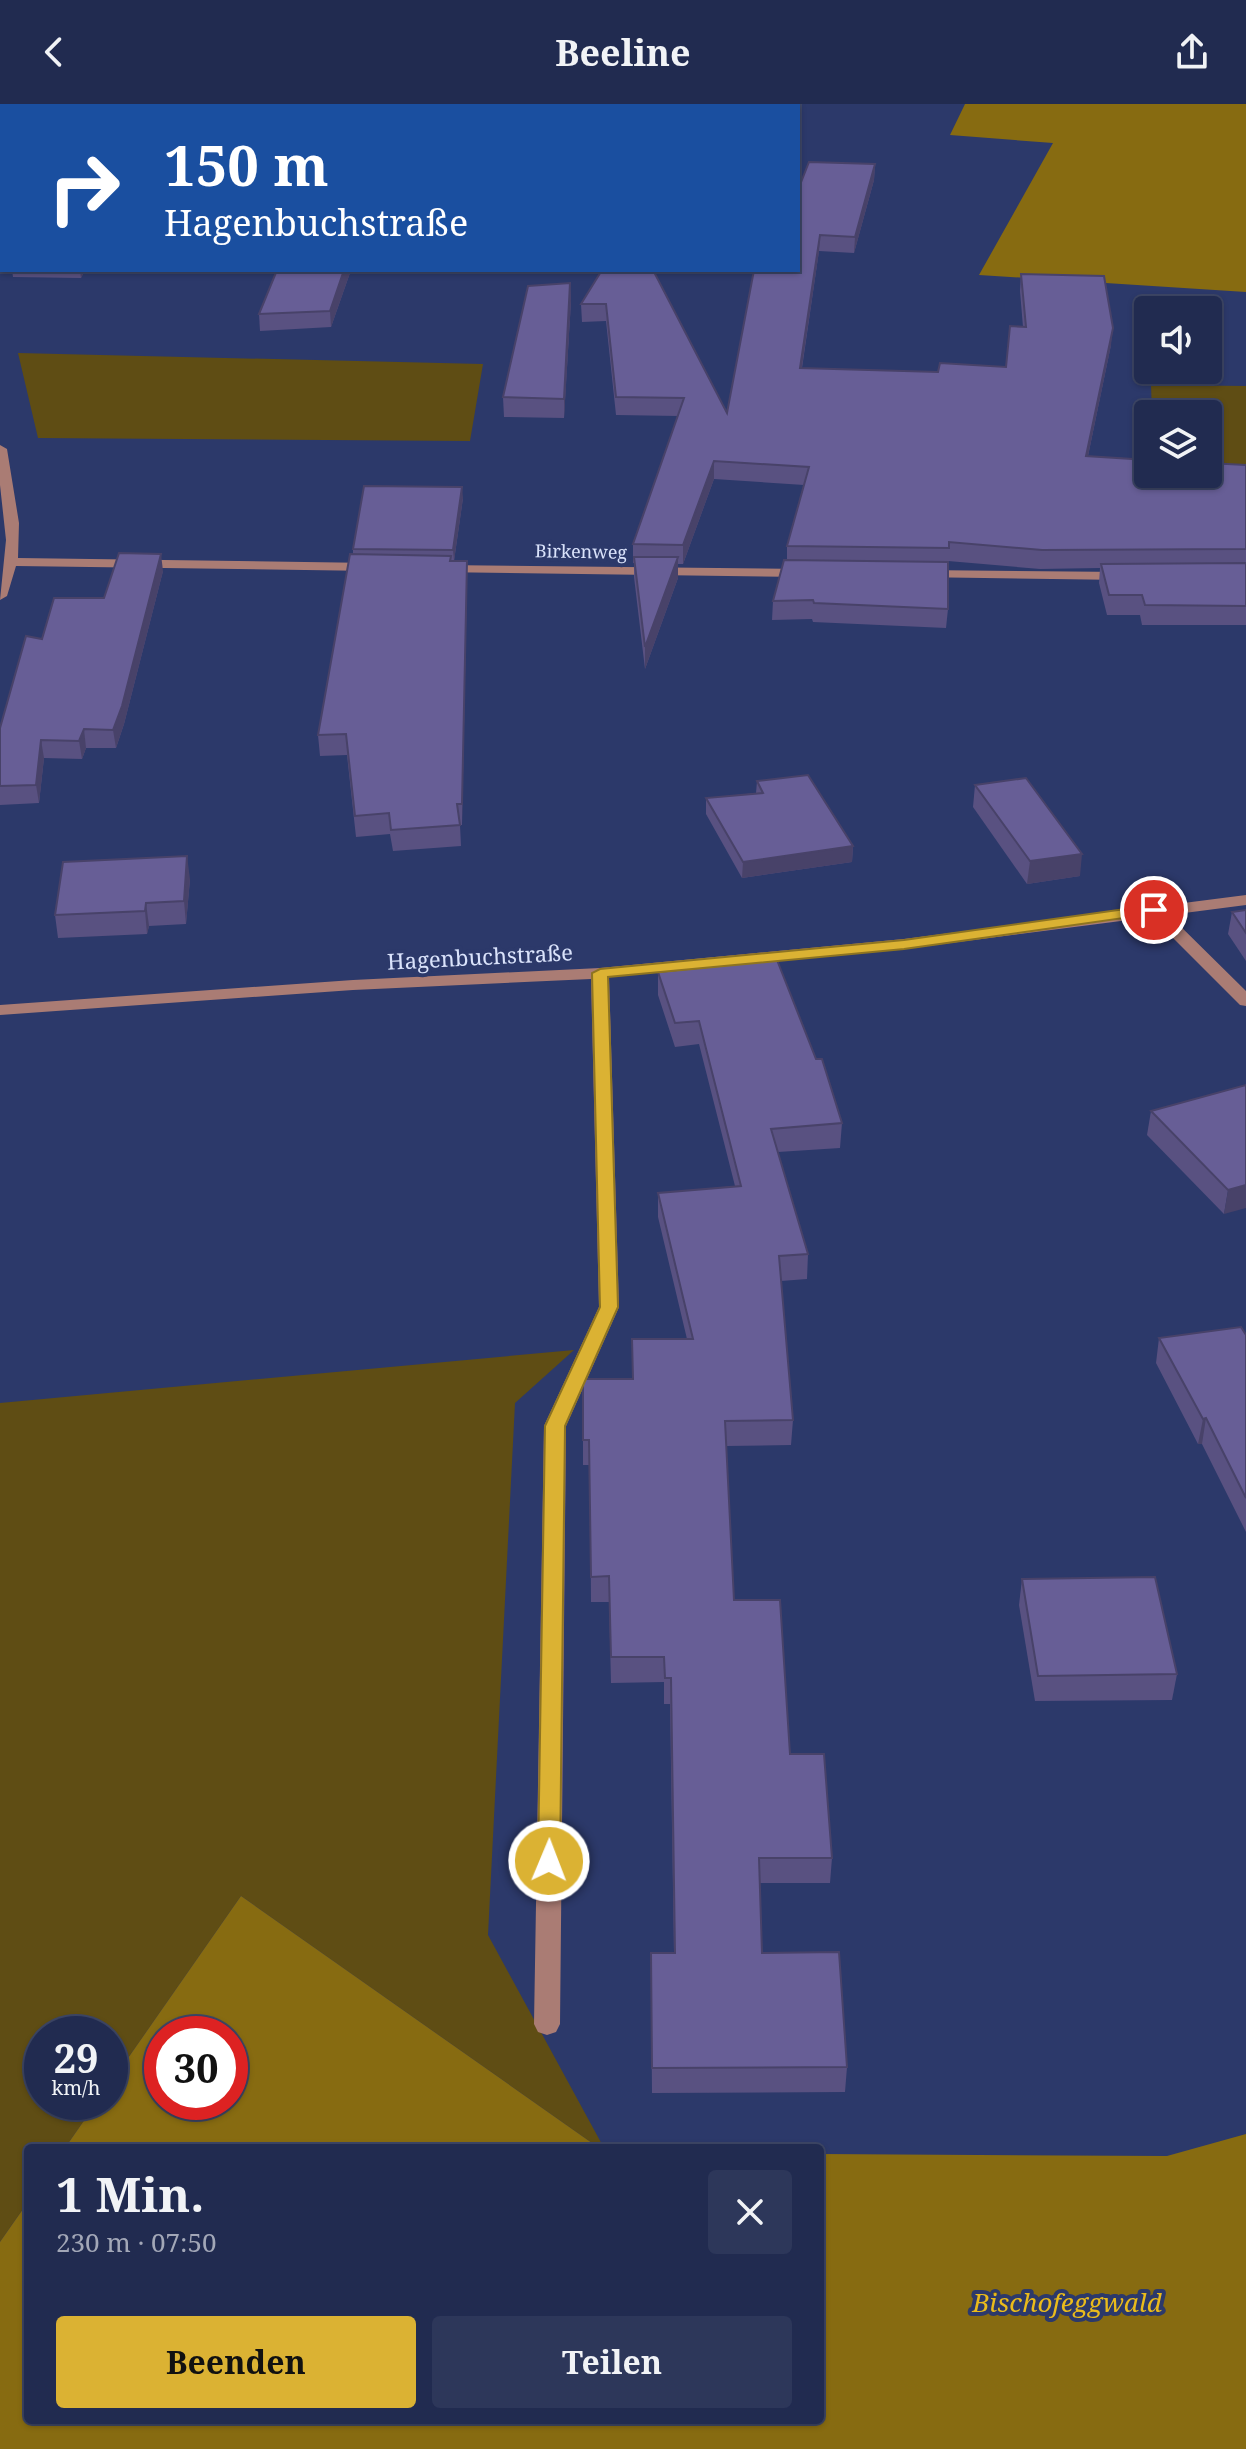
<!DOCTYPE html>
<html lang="de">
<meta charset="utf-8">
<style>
:root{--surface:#212b50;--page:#2d375a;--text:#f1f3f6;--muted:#a2a7b7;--line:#3e4767;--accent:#dbb233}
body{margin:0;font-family:"Noto Serif",serif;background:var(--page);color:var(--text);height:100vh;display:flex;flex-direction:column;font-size:30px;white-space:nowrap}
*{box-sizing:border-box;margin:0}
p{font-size:26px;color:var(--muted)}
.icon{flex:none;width:44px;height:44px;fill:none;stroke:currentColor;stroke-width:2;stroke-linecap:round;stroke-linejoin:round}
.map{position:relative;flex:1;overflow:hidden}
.details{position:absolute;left:24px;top:2040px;width:800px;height:280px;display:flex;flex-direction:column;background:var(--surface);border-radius:8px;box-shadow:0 2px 6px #0004,0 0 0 2px var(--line)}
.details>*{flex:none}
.hud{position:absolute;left:0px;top:0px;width:800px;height:168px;box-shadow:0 2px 6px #0004,0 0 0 2px var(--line);background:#1a4fa0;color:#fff;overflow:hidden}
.tools{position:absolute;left:1134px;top:192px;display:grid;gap:16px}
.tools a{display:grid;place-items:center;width:88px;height:88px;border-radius:8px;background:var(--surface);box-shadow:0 2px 6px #0004,0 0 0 2px var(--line);font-size:40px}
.speed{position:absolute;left:24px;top:1912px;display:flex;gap:16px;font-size:40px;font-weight:700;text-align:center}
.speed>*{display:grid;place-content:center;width:104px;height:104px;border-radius:50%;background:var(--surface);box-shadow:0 2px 6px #0004,0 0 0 2px var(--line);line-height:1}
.speed small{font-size:20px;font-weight:400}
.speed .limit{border:12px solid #d22;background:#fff;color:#111}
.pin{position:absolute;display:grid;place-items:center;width:68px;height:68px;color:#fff;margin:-34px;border:4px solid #fff;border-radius:50%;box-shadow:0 2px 8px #0007}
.me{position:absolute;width:88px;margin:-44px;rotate:1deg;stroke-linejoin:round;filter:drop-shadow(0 0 6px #0008)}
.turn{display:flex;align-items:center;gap:28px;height:168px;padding:0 32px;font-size:36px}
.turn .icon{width:104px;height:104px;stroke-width:2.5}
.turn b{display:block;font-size:56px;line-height:68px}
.round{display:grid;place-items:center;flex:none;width:84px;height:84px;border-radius:8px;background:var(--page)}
.head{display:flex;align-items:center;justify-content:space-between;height:136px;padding:0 32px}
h1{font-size:48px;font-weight:700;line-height:60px}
.cta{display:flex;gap:16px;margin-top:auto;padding:16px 32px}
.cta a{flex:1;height:92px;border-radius:8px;background:var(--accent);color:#111;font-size:32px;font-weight:700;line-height:92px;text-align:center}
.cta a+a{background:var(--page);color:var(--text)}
header{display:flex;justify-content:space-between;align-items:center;height:104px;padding:0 32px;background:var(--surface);font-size:36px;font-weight:700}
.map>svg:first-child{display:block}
</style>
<header><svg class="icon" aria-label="back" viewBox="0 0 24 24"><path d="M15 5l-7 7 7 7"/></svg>Beeline<svg class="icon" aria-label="share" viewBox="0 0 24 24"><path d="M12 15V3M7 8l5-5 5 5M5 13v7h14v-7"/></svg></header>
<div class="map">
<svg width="1246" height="2345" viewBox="0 0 1246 2345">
<rect width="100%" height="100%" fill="#2c396a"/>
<!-- green -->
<g fill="#5f4d14">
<polygon points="18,249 482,260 483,260 470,337 38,334"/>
<polygon points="1151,281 1246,282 1246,370 1208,368 1208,310 1152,310"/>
<polygon points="574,1246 515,1299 488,1831 604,2044 599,2044 241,1792 110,1980 110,1930 42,1930 42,1998 97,1998 65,2044 28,2044 28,2098 0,2138 0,1299"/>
</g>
<!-- forest -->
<g fill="#876b11" fill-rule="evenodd">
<polygon points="965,0 1246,0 1246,188 979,171 1053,39 950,31"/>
<path d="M241 1792 599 2044H65L97 1998H110V1980ZM162 1930H230V1998H162Z"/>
<polygon points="1246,2030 1246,2345 0,2345 0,2138 28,2098 28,2316 820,2316 820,2050 1167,2052"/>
</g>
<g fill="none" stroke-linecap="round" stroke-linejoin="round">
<!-- minor -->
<g fill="#aa7c74" fill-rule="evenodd">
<polygon points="0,341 7,345 19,419 18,454 373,459 380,463 373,467 16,462 7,492 0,496 6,436 0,381"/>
<polygon points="441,461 804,465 811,469 804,473 436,468 436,462"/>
<polygon points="920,466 1124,468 1131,472 1124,476 915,473 913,470"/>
<polygon points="1246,791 1246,801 1169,811 1246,887 1246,902 1240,901 1152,813 904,845 609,873 619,1203 566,1322 560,1920 556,1928 547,1931 538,1928 534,1920 544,1322 599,1203 591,875 353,886 0,911 0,901 353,876 600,864 904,835"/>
</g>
</g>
<!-- wall -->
<g fill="#595181">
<polygon points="0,0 198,0 197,2 2,2 2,53 0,52"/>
<polygon points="875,60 874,76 854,149 819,147 802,264 938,268 1006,263 1023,223 1020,187 1021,170 1111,241 1088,352 1246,361 1246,521 1142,521 1140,511 1107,511 1099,479 1100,464 1040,465 948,457 948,505 946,524 813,518 812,515 772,516 773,497 787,456 787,442 804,381 714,375 683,460 678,460 678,474 645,565 634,473 634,459 633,459 633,440 678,312 616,311 606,217 582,218 581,200 602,166 727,309 798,166 798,86"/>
<polygon points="12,166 85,166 81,174 13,173"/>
<polygon points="351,166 331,223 260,227 259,210"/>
<polygon points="570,179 571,197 564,314 504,313 503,293"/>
<polygon points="463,394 454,457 467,476 462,721 460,721 461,742 393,747 390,730 356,733 347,651 320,652 318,631 353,450 353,445"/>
<polygon points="163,467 124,620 116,644 86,644 82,655 44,654 39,699 0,701 0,624 42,535 104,494"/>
<polygon points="757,677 853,742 852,758 742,774 706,710 706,694 756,689"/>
<polygon points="975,681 1080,772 1027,780 973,703"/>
<polygon points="190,775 186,820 149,822 147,830 58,834 55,811"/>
<polygon points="1246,806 1246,857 1228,830 1232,808"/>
<polygon points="658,868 842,1019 840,1044 778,1048 808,1150 807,1175 781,1177 793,1316 791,1341 726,1342 734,1496 790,1650 832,1754 830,1779 760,1779 762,1849 847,1963 845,1988 652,1989 651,1875 674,1849 670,1600 664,1600 664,1578 611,1579 609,1498 591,1498 590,1361 583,1361 583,1275 632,1275 632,1235 687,1235 658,1113 658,1089 735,1082 699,940 675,943 658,891"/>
<polygon points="1246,981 1224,1110 1147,1031 1151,1007"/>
<polygon points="1246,1231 1246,1428 1202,1340 1198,1340 1156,1259 1159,1234"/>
<polygon points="1022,1475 1177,1570 1172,1596 1035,1597 1019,1501"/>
</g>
<!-- shaded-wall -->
<g fill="#484269">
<polygon points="875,60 874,76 854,149 855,133"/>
<polygon points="820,131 819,147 799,282 800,264"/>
<polygon points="80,166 85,166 81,174"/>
<polygon points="344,166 351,166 331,223 330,207"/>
<polygon points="570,179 571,197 564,314 564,295"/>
<polygon points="1113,224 1111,241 1084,371 1086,352"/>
<polygon points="714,357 714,375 683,460 683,441"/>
<polygon points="462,383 463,394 454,457 453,446"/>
<polygon points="161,450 163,467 124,620 116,644 113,626"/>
<polygon points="678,453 678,474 645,565 645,543"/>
<polygon points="467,457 467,476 462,721 462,700"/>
<polygon points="84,625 86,644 82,655 79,637"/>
<polygon points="41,636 44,654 39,699 36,681"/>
<polygon points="853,742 852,758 742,774 743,758"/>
<polygon points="1082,750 1080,772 1027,780 1030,757"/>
<polygon points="187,752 190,775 186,820 184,797"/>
<polygon points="146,799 149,822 147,830 145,807"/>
<polygon points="1246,1081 1246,1104 1224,1110 1228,1086"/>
<polygon points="1206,1314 1202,1340 1198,1340 1203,1315"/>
</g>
<!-- building -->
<g fill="#675e96" stroke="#484269" stroke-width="2">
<polygon points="0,0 190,0 189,2 2,2 2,38 0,38"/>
<polygon points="305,0 465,0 465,2 303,2"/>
<polygon points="809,58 875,60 855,133 820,131 800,264 938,268 940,259 1006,263 1010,222 1026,223 1021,170 1104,172 1113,224 1086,352 1148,356 1148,370 1208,370 1208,359 1246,361 1246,445 1042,446 949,438 949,444 787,442 809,363 714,357 683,441 633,440 684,294 616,293 606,200 581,200 602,166 653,166 727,309 754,166 798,166 798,86"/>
<polygon points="277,166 344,166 330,207 259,210"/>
<polygon points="570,179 564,295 503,293 528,182"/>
<polygon points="364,382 462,383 453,446 353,445"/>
<polygon points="119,449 161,450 122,602 113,626 84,625 79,637 41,636 36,681 0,682 0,624 26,532 42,535 54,494 104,494"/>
<polygon points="350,450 451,452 450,457 467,457 462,700 457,700 460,721 391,726 389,709 355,712 346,630 318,631"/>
<polygon points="634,453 678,453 645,543"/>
<polygon points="784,456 948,458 948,505 814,499 813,496 773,497"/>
<polygon points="1246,459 1246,502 1145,501 1142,491 1109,491 1101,460"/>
<polygon points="808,671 853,742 743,758 706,694 763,689 757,677"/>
<polygon points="1026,674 1082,750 1030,757 975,681"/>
<polygon points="187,752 184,797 146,799 145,807 55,811 63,758"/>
<polygon points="1246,806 1246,829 1232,808"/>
<polygon points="777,856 816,955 822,955 842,1019 771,1025 808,1150 779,1152 793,1316 725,1317 734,1496 780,1496 790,1650 824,1650 832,1754 759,1754 762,1849 839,1848 847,1963 652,1964 651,1849 675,1849 671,1574 665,1574 664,1553 611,1553 609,1472 591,1473 589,1336 583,1336 583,1275 633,1275 632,1235 693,1235 658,1089 741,1082 699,917 675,919 658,868"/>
<polygon points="1246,981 1246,1081 1228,1086 1151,1007"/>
<polygon points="1241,1223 1246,1231 1246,1394 1206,1314 1203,1315 1159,1234"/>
<polygon points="1155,1473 1177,1570 1038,1572 1022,1475"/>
</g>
<!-- route -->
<polygon fill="#dbb233" stroke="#8e7421" stroke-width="2" points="1154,801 1159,802 1159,809 904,845 608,873 618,1203 565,1322 560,1757 557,1763 549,1765 541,1763 538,1757 545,1322 600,1203 592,869 600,865 904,836"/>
<g text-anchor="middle" stroke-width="8" stroke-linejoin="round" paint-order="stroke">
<!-- far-street labels -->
<g font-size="18" fill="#dae3fb" stroke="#2c396a">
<text transform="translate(581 448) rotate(1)" y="6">Birkenweg</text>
</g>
<!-- street labels -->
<g font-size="22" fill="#dae3fb" stroke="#2c396a">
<text transform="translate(480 853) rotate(-3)" y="8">Hagenbuchstraße</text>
</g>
<!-- near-park labels -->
<g font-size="26" font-style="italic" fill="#eabb1b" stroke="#2c396a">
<text x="1067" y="2208">Bischofeggwald</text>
</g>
</g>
</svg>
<div class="tools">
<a><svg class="icon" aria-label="sound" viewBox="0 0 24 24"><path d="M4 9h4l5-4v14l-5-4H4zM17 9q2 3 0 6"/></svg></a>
<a><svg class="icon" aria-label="layers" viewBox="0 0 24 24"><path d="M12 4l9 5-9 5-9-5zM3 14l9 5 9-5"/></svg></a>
</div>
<div class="speed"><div>29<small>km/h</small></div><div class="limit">30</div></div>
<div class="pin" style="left:1154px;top:806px;background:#d93025"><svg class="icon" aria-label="arrive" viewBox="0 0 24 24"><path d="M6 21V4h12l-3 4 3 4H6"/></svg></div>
<svg class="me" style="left:549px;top:1757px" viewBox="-20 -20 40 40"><circle r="17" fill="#dbb233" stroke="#fff" stroke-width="3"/><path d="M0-11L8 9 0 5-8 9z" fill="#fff"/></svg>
<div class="hud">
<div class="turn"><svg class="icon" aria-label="right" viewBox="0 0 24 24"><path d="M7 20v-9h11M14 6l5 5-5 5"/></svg><div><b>150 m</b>Hagenbuchstraße</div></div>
</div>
<section class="details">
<div class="head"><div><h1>1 Min.</h1><p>230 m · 07:50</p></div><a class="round"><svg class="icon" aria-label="close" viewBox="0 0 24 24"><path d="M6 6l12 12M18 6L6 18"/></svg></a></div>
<div class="cta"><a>Beenden</a><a>Teilen</a></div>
</section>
</div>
